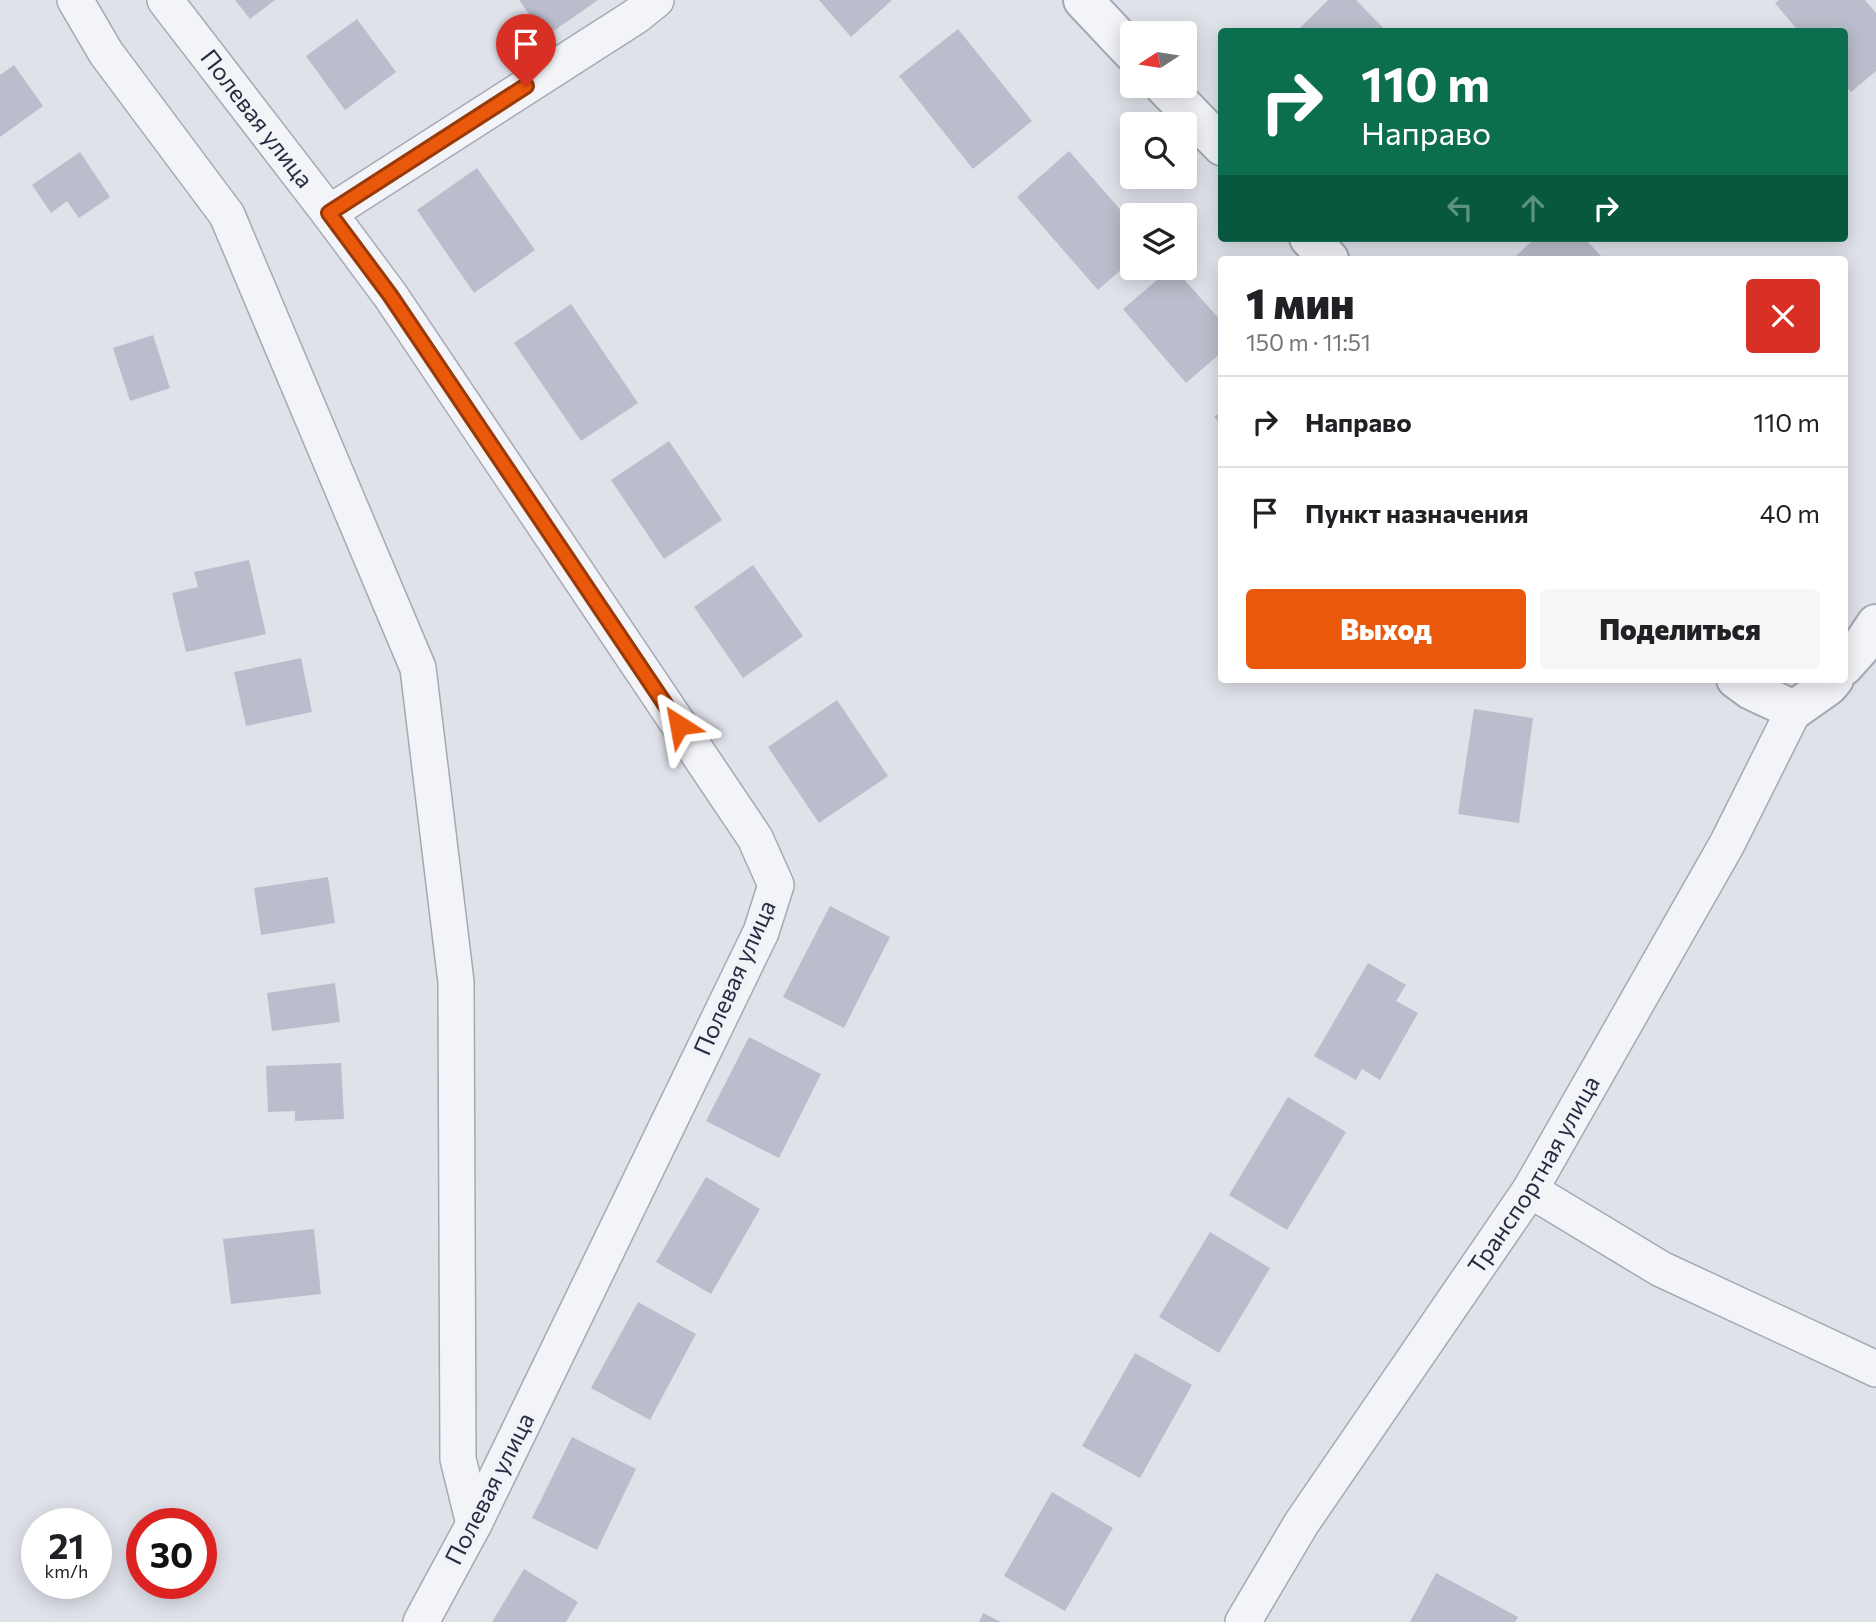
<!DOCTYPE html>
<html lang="ru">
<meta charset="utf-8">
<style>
:root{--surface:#fff;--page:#f6f6f6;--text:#202124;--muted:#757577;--line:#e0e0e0;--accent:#ea580c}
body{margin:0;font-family:Commissioner,sans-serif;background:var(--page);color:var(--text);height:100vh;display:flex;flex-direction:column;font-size:26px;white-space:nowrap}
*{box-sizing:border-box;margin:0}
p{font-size:23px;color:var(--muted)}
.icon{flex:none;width:38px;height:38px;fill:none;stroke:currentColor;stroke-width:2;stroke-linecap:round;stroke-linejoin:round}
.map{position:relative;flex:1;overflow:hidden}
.panel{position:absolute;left:1218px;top:256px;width:630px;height:427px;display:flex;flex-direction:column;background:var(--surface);border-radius:7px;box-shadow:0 4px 18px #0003}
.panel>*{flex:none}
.banner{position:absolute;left:1218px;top:28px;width:630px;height:214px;border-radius:7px;box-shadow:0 4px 18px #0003;background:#0b6e4f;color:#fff;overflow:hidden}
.needle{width:46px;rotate:258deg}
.buttons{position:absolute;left:1120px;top:21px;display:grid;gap:14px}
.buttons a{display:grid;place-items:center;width:77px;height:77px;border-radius:7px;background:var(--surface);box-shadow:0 4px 18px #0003;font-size:35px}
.speed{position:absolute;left:21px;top:1508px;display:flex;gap:14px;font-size:35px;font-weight:700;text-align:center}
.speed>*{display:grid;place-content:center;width:91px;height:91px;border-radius:50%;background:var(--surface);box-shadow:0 4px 18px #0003;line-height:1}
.speed small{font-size:18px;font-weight:400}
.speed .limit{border:10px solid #d22;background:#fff;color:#111}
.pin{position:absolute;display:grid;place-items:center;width:60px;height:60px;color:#fff;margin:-72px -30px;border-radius:50% 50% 50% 0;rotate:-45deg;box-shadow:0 0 7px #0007}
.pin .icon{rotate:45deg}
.me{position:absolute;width:77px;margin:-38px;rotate:326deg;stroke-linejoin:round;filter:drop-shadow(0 0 5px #0008)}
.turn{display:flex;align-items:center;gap:24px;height:147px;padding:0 28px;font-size:32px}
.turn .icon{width:91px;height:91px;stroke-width:2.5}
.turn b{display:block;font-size:49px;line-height:60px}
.lanes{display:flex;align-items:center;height:66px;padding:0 28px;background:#0003;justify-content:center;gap:35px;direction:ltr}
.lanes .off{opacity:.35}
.round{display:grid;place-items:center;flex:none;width:74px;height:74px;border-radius:7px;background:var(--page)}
.summary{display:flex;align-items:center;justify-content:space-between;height:119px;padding:0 28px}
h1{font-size:42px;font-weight:800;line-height:52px}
.button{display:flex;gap:14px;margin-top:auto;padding:14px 28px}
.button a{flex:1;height:80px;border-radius:7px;background:var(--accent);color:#fff;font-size:28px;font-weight:800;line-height:80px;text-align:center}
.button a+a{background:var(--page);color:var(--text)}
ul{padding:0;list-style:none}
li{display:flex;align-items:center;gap:21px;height:91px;padding:0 28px;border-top:2px solid var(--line)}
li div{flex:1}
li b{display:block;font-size:26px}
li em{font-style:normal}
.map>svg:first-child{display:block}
</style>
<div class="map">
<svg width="1876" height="1622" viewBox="0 0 1876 1622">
<rect width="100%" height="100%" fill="#e0e2ea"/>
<!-- building -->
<g fill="#babdcb">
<polygon points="235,0 275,0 250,19"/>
<polygon points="519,0 598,0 545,37"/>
<polygon points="819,0 892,0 851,37"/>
<polygon points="1328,0 1356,0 1387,32 1296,32"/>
<polygon points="1779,0 1865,0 1876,13 1876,71 1851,92 1844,84 1844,32 1799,32 1775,3"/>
<polygon points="357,19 396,72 345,110 306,56"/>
<polygon points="958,29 1032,121 973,169 899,76"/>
<polygon points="14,65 43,106 0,137 0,75"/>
<polygon points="1069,151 1132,223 1132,260 1098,290 1017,197"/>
<polygon points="80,152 110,197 79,218 67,201 51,213 32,185"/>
<polygon points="477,168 535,250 474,293 417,210"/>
<polygon points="1535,238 1584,238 1604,259 1513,259"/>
<polygon points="1171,268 1174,268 1222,322 1222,352 1186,383 1123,309"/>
<polygon points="571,304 638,403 581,441 514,343"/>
<polygon points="153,335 170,388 130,401 113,348"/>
<polygon points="1222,411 1222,426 1214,417"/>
<polygon points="669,441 722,520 664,559 611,480"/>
<polygon points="249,560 266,634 186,652 172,593 198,587 194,572"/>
<polygon points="753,565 803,636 743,678 694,607"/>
<polygon points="301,658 312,712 246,726 234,672"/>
<polygon points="837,700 888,776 819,823 768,747"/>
<polygon points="1474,709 1533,718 1519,823 1458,814"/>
<polygon points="328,877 335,923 261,935 254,888"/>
<polygon points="830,906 890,937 844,1028 783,997"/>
<polygon points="1368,963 1406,985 1396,1001 1418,1013 1380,1080 1362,1069 1356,1080 1314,1056"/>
<polygon points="335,983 340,1022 272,1031 267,993"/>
<polygon points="749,1037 821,1074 779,1158 706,1121"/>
<polygon points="341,1063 344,1119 295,1121 295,1111 268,1112 266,1066"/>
<polygon points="1288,1097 1346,1132 1287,1230 1229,1195"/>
<polygon points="706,1177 760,1209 711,1294 656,1262"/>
<polygon points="314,1229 321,1294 231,1304 223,1239"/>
<polygon points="1210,1232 1270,1268 1219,1353 1159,1317"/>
<polygon points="638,1302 696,1334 650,1420 591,1388"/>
<polygon points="1135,1353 1192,1385 1140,1478 1082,1446"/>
<polygon points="572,1437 636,1469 597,1550 532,1518"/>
<polygon points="1052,1492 1113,1528 1065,1611 1004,1576"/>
<polygon points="524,1569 578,1602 566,1622 492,1622"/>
<polygon points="1436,1573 1518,1617 1515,1622 1410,1622"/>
<polygon points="983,1613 1001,1622 979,1622"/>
</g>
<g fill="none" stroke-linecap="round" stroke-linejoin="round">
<defs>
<g id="minor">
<polyline points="75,0 106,53 227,215 418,668 456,982 458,1459 474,1524"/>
<path id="s1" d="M165 0 329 213 390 295 755 838 776 885 761 932 474 1524 421 1622"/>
<polyline points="329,213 636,16 656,0"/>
<polyline points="1530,1190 1661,1269 1876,1369"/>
<path id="s2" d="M1243 1622 1301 1524 1530 1190 1727 844 1794 710"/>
</g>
<g id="tertiary">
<polyline points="1083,0 1132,52"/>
<polyline points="1164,86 1222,146"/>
<polyline points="1309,238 1329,259"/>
<polyline points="1844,666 1860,648 1876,624"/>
<polyline points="1736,679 1751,690 1794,710 1828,686 1834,679"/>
</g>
</defs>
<!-- minor casing -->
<use href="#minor" stroke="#a5a8b5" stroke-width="38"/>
<!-- tertiary casing -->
<use href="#tertiary" stroke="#a5a8b5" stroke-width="42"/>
<!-- minor -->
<use href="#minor" stroke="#f3f4f8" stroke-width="35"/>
<!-- tertiary -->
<use href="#tertiary" stroke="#f3f4f8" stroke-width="38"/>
</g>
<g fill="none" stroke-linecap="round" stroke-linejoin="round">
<defs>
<polyline id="route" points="526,86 329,213 390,295 679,725"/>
</defs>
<!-- route casing -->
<use href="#route" stroke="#983908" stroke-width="18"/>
<!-- route -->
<use href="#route" stroke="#ea580c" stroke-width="12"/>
</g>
<g text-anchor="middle" stroke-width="7" stroke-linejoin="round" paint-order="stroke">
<!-- street labels -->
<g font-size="24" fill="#272c43" stroke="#f0f2f7">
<text dy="8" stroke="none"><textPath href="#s1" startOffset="150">Полевая улица</textPath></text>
<text transform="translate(735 978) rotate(-66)" y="8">Полевая улица</text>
<text dy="8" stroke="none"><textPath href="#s2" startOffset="534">Транспортная улица</textPath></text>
<text transform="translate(490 1489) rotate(-63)" y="8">Полевая улица</text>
</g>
</g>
</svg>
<div class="buttons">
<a><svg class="needle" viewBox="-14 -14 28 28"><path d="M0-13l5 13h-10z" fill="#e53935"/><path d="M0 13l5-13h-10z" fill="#757577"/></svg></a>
<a><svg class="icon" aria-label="search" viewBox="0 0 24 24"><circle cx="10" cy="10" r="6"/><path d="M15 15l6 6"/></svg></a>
<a><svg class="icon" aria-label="layers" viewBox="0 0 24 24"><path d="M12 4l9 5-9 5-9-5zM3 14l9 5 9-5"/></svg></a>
</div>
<div class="speed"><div>21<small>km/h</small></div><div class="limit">30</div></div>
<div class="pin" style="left:526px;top:86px;background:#d93025"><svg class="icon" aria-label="arrive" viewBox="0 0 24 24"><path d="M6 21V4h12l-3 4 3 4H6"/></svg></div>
<svg class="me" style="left:679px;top:725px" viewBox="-20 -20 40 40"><path d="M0-17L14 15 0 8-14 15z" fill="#ea580c" stroke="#fff" stroke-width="4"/></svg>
<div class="banner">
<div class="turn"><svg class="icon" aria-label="right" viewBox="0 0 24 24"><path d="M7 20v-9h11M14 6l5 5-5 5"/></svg><div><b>110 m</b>Направо</div></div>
<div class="lanes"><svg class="icon off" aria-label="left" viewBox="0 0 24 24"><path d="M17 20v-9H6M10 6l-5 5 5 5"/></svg><svg class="icon off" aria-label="ahead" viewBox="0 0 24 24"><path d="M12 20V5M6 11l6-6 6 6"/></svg><svg class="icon" aria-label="right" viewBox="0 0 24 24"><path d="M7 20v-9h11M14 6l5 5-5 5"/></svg></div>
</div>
<section class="panel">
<div class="summary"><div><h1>1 мин</h1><p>150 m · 11:51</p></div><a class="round" style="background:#d93025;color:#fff"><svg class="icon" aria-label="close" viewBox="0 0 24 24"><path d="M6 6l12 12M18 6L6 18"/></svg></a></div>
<ul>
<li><svg class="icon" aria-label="right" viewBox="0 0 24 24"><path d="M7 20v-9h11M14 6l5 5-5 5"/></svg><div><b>Направо</b></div><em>110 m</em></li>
<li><svg class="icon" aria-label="arrive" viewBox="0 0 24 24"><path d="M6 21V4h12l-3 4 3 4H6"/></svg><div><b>Пункт назначения</b></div><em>40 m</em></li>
</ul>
<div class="button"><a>Выход</a><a>Поделиться</a></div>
</section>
</div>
